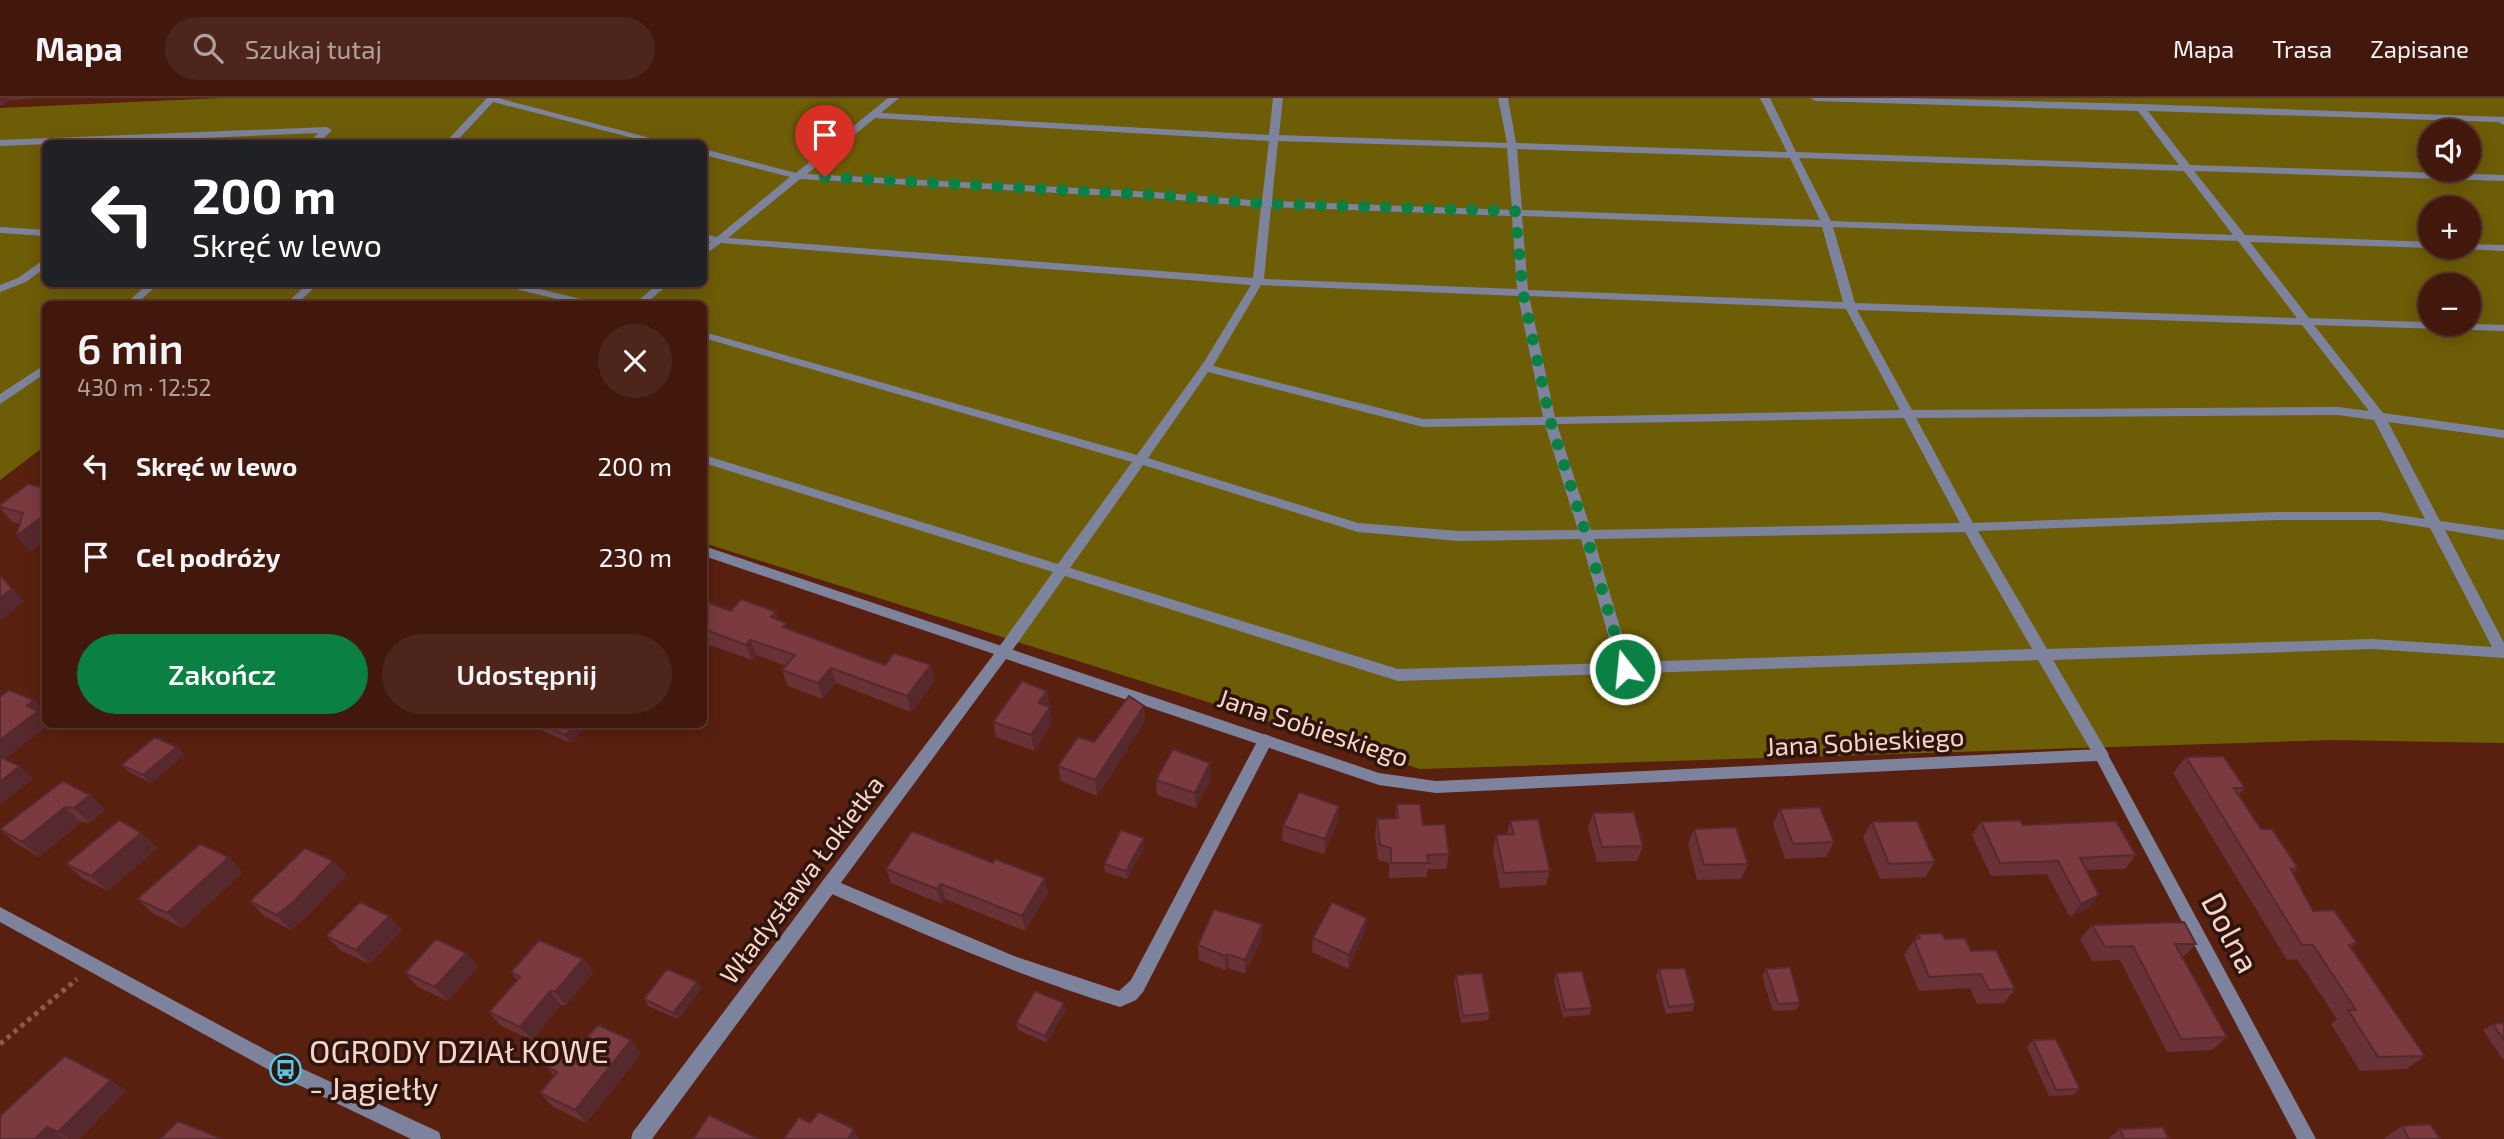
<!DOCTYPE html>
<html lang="pl">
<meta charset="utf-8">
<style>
:root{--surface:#43180c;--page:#4d251a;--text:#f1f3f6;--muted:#afa09d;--line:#5b372d;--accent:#0b8043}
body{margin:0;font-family:"Exo 2",sans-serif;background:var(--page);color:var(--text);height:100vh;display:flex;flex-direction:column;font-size:26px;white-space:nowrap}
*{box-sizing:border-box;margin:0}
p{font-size:23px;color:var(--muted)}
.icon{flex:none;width:38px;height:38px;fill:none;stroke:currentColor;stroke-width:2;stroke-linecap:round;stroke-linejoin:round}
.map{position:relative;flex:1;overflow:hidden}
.side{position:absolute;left:42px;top:203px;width:665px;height:427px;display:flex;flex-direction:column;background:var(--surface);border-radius:10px;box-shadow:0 4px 18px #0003,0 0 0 2px var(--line)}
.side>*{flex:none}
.top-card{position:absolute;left:42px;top:42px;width:665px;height:147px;border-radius:10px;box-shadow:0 4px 18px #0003,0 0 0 2px var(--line);background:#202124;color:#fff;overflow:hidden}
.buttons{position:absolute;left:2418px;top:21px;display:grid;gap:14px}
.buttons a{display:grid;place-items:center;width:63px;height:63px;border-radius:50%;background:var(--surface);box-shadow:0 4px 18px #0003,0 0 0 2px var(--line);font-size:35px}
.pin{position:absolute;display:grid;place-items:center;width:60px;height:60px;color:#fff;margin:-72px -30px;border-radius:50% 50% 50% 0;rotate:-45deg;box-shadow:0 0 7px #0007}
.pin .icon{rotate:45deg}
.me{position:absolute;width:77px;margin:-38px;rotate:344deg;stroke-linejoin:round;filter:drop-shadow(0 0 5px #0008)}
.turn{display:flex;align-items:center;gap:24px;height:147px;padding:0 35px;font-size:32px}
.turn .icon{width:91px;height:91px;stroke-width:2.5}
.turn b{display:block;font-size:49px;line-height:60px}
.round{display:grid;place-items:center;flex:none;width:74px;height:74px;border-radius:37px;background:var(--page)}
.headline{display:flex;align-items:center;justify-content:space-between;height:119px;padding:0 35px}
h1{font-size:42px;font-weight:600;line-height:52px}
.primary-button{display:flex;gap:14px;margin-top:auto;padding:14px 35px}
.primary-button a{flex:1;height:80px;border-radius:42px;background:var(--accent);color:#fff;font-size:28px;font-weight:600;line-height:80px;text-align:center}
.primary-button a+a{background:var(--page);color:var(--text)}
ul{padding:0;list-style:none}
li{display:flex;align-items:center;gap:21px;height:91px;padding:0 35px}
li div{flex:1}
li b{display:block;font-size:26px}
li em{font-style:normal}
header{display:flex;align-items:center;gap:42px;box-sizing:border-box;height:98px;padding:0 35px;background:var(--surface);border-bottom:2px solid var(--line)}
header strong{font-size:33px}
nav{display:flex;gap:38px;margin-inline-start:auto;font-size:24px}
.search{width:490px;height:63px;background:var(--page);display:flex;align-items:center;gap:18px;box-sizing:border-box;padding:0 24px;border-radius:38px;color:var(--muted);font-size:26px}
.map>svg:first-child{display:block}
</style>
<header>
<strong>Mapa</strong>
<div class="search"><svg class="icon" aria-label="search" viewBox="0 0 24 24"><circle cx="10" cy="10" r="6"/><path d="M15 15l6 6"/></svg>Szukaj tutaj</div>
<nav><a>Mapa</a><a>Trasa</a><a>Zapisane</a></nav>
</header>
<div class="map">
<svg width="2504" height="1041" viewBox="0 0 2504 1041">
<rect width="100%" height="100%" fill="#592010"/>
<!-- green -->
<path fill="#6e5d07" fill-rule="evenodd" d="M221 0H2504V645L2333 642 1420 671 704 445V206H46L45 348 0 382V10ZM2431 33H2469V72H2431ZM46 46H704V186H46ZM2431 110H2469V149H2431ZM2431 187H2469V226H2431Z"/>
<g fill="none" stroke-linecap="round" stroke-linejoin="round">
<!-- path -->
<polyline stroke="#8d5a4c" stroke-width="5" stroke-dasharray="4.5 4.5" stroke-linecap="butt" points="0,946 77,881"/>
<!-- service -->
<g fill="#7e839d" fill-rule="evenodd">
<polygon points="487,0 498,0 673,46 656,46 493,4 454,46 444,46"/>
<path d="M888 0H899L881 15 1269 37 1273 0H1283L1279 37 1507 45 1498 0H1508L1516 45 1787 54 1760 0H1770L1796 54 2179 67 2138 13 1815 3 1810 0H1904L2140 6 2504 19V27L2498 24 2148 13 2190 67 2504 77V83L2194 73 2245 137 2431 144V149H2435L2431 150 2250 144 2309 220 2504 227V233L2314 227 2383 315 2504 332V340L2388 324 2440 423 2504 432V442L2445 432 2504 545V560L2372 551 2053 562 2109 657 2106 661 2101 663 2096 661 2038 562 1398 583 1065 478 1009 557H999L997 553 999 549 1053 474 704 365V357L1058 466 1132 364 704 240V234L1137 357 1204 264 1251 187 721 145 704 157V149L711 144 704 142V136L717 139 790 79 704 57V51L796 75ZM875 20 1269 43 1262 103 1153 94 807 76ZM1278 43 1507 50 1512 112 1272 103ZM1517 51 1790 60 1820 122 1522 112ZM1799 60 2184 73 2233 137 1831 123ZM800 81 1153 100 1261 109 1253 180 728 140ZM1271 109 1512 118 1517 191 1264 181ZM1522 118 1822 129 1843 204 1528 192ZM1833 129 2238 143 2297 220 1855 205ZM1261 187 1518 198 1543 319 1423 321 1213 268ZM1529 198 1846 211 1900 312 1555 319ZM1857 212 2302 227 2369 313 2338 309 1912 312ZM1208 274 1423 329 1545 327 1578 432 1459 433 1358 425 1148 360ZM2338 317 2374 322 2425 421 2379 414H2278L1973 425 1916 320ZM1904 320 1960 425 1591 432 1557 326ZM1143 367 1358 434 1459 443 1581 441 1616 565 1398 571 1070 470ZM2278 422H2379L2430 430 2492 549 2372 541 2047 551 1978 433ZM1965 434 2032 551 1630 564 1594 441Z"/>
<polygon points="327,29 332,32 318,46 308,46 318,35 203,40 195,45 192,44 192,40 0,48 0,42"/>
<polygon points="0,129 46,132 46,138 0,135"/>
<polygon points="2469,146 2504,147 2504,153 2465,151 2464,149 2469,149"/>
<polygon points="46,160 46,169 26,184 0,194 0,187 18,180"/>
<polygon points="148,186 159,186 136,206 125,206"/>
<polygon points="307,186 318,186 297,206 286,206"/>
<polygon points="502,186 518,186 594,204 596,206 578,206 503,188"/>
<polygon points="658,186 669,186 645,206 634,206"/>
<polygon points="46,266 46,275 0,306 0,296"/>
<path d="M1265 636 1270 638 1273 642 1143 894 1136 902 1120 909C1018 878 921 835 823 792L821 787 823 782 829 780 1014 858 1119 893 1131 882 1260 638Z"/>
</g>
<!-- minor -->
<g fill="#7e839d" fill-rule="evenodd">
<polygon points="704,448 1379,675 1436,683 2101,651 2106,653 2316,1041 2297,1041 2097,663 1436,695 1379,687 1006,561 652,1041 631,1041 633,1034 994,556 704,458"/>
<polygon points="0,809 292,966 439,1034 441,1041 411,1041 280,978 0,824"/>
</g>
</g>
<!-- wall -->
<g fill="#693237">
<polygon points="0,0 35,0 9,2 3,7 0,7"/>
<polygon points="28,386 30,454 20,426 12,424 0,410 0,407"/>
<polygon points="704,503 731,513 776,514 779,522 788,531 885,567 935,583 911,614 836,585 823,601 788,588 782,572 786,568 757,557 752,562 704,545"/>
<polygon points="1047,593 1052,625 1034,653 996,639 993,624"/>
<polygon points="1145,623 1097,698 1061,683 1058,668 1094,644"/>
<polygon points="539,626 586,626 587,628 570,645 543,633"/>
<polygon points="177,649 184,657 151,685 129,674 121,667"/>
<polygon points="2186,659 2245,690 2238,697 2261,731 2298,770 2293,775 2313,813 2357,845 2351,850 2425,958 2406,971 2360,973 2331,926 2337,921 2297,861 2287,862 2173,675"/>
<polygon points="1210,665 1211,680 1196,710 1157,697 1156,682"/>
<polygon points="90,697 105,712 90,725 81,724 39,759 17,746 0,732"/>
<polygon points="1397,706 1423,727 1449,756 1446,771 1428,771 1426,779 1389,780 1389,765 1378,762 1375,736 1377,721 1395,720"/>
<polygon points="1780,711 1834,744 1826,759 1785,761 1773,726"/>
<polygon points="1593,715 1643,748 1637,763 1597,764 1588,730"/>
<polygon points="1338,723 1324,756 1282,743 1283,728"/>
<polygon points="1510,723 1550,773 1546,787 1500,790 1493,752 1496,737 1507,736"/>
<polygon points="1872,724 1935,764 1925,779 1880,781 1863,739"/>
<polygon points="1981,724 2023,727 2136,757 2125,771 2086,772 2099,797 2088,810 2070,819 2047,776 1991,778 1972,737"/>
<polygon points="1694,731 1748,766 1741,781 1697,782 1688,746"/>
<polygon points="141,735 157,750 108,793 83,781 66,766"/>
<polygon points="1145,747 1127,781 1105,774 1104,766"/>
<polygon points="333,763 347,777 305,820 291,832 264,818 250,803"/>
<polygon points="886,771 1048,795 1025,833 945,801 942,806 891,785"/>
<polygon points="243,774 183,830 154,816 137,801"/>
<polygon points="389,818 402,832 369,866 340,852 326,838"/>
<polygon points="1367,820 1365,834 1348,871 1312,854 1313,840"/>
<polygon points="1262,826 1262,840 1245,876 1229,870 1225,872 1199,862 1198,847"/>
<polygon points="2092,827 2196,846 2182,860 2227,939 2212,952 2167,954 2120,862 2092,863 2080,841"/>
<polygon points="1918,836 1945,841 1971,853 2015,891 2004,905 1977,906 1970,890 1919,893 1904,857"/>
<polygon points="466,855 478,869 448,903 418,889 405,875"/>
<polygon points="583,861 593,875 566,907 561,907 532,942 501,928 489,914 517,882 511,874"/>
<polygon points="1659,871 1695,906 1692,913 1666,916 1656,878"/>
<polygon points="1766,871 1800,905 1796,912 1773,913 1762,878"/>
<polygon points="1556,875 1592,910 1589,917 1563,919 1554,883"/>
<polygon points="1456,877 1490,915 1488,922 1461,925 1454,884"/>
<polygon points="697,884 701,891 678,921 648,908 644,901"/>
<polygon points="1066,912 1047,945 1018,932 1016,925"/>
<polygon points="2504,925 2504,963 2483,932 2493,926"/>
<polygon points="631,942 641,956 586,1025 552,1008 540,995 554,978 547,969 576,952"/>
<polygon points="2033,942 2080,991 2073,997 2049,998 2027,949"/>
<polygon points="111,982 126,993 79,1041 66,1041 64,1040 63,1041 0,1041"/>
<polygon points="2402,1028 2440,1041 2383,1041"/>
<polygon points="2120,1031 2169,1041 2108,1041"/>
</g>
<!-- shaded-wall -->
<g fill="#55292d">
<polygon points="0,0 8,0 9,2 3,7 0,3"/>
<polygon points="46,416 46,442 30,454 16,438"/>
<polygon points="1,478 13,491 24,504 0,523"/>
<polygon points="776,514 781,530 771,519"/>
<polygon points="750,542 757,557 752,562 746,547"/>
<polygon points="931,567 935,583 911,614 907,598"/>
<polygon points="831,570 836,585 823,601 818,585"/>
<polygon points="1047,593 1049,609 1038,605"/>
<polygon points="34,602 46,614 46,616 43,618 46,621 46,626 50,626 0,665 0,642 27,608"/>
<polygon points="1144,608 1145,623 1097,698 1095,682"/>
<polygon points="1050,609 1052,625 1034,653 1031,637"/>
<polygon points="576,626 586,626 587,628 570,645 565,637"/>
<polygon points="177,649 184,657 151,685 143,677"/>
<polygon points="1210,665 1211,680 1196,710 1195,695"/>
<polygon points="20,668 33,681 0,707 0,684"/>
<polygon points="90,697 105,712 90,725 74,710"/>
<polygon points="1339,708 1338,723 1324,756 1325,741"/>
<polygon points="65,709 81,724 39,759 22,744"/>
<polygon points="141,735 157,750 108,793 91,778"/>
<polygon points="1144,740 1145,747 1127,781 1126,773"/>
<polygon points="229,759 243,774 183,830 167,815"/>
<polygon points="333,763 347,777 305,820 291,832 276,817"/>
<polygon points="1045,780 1048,795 1025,833 1022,818"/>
<polygon points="941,786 945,801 942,806 937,791"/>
<polygon points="2099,797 2088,810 2070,819 2081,806"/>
<polygon points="389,818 402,832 369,866 356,852"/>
<polygon points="1367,820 1365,834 1348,871 1349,857"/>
<polygon points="1262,826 1262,840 1245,876 1245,862"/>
<polygon points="466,855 478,869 448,903 435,889"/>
<polygon points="1228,856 1229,870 1225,872 1225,858"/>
<polygon points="583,861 593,875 566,907 555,894"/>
<polygon points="697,884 701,891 678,921 673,915"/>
<polygon points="550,893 561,907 532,942 520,929"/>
<polygon points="1064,905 1066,912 1047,945 1045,938"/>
<polygon points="631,942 641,956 586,1025 575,1012"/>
<polygon points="111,982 126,993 79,1041 69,1041 58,1034"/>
<polygon points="47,1029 64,1040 63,1041 35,1041"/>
<polygon points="854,1031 859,1041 848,1041"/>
</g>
<!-- building -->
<g fill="#7a3a40" stroke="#55292d" stroke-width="2">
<polygon points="28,386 46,390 46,416 16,438 23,415 0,409 0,407"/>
<polygon points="1,478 12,491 0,500 0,479"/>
<polygon points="741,501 776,514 771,519 786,525 783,529 885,567 894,555 931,567 907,598 831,570 818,585 782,572 795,557 750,542 746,547 704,531 704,503 731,513"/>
<polygon points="1022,583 1047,593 1038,605 1050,609 1031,637 993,624"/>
<polygon points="9,592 34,602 27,608 38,613 0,642 0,599"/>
<polygon points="1129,598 1144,608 1095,682 1058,668 1078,639 1094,644"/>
<polygon points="542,626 576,626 565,637"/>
<polygon points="155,639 177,649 143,677 121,667"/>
<polygon points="1173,651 1210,665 1195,695 1156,682"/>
<polygon points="2223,658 2245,690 2234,690 2261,731 2272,731 2298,770 2291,771 2313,813 2334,812 2357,845 2349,847 2425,958 2378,959 2348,912 2356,912 2313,847 2302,847 2186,659"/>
<polygon points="0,659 20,668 0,684"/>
<polygon points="63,683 90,697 74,710 65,709 22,744 0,731"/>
<polygon points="1299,694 1339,708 1325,741 1283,728"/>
<polygon points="1397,706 1420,706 1423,727 1445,726 1449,756 1427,757 1429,765 1391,765 1391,750 1380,747 1377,721 1398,720"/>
<polygon points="1820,709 1834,744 1793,746 1780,711"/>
<polygon points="1634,714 1643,748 1602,749 1593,715"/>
<polygon points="1538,721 1550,773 1504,775 1496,737 1514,736 1510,723"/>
<polygon points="119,722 141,735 91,778 66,766"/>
<polygon points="2020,722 2023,727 2116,723 2136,757 2080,760 2099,797 2081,806 2058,763 2000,765 1981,724"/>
<polygon points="1917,723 1935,764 1889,766 1872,724"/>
<polygon points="1736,729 1748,766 1704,767 1694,731"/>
<polygon points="1121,732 1144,740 1126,773 1104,766"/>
<polygon points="912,733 993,765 995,761 1045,780 1022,818 941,786 937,791 886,771"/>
<polygon points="200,746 229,759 167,815 137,801"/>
<polygon points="305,750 333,763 291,806 276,817 250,803"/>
<polygon points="360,804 389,818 356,852 326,838"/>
<polygon points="1332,804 1367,820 1349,857 1313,840"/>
<polygon points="1214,811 1262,826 1245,862 1228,856 1225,858 1198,847"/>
<polygon points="2184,824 2196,846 2175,846 2227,939 2181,941 2133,848 2105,849 2092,827"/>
<polygon points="1942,835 1945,841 1965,840 1971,853 1996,852 2015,891 1989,892 1981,876 1929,879 1914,842 1920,840 1918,836"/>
<polygon points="436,841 466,855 435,889 405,875"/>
<polygon points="539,842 583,861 555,894 550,893 520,929 489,914 520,879 511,874"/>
<polygon points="1790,869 1800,905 1778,906 1766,871"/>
<polygon points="1685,870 1695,906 1669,909 1659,871"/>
<polygon points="667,871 697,884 673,915 644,901"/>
<polygon points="1582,873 1592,910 1565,912 1556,875"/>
<polygon points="1482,875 1490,915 1463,918 1456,877"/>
<polygon points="1035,893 1064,905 1045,938 1016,925"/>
<polygon points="2504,925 2504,942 2493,926"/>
<polygon points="598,927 631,942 575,1012 540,995 557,974 547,969 565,947 576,952"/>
<polygon points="2056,941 2080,991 2056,992 2033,942"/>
<polygon points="65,958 111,982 58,1034 47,1029 35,1041 0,1041 0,1018"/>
<polygon points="819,1014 854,1031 848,1041 784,1041 799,1019 810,1025"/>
<polygon points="709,1017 759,1041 693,1041"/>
<polygon points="178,1023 222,1041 160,1041"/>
<polygon points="2430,1026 2440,1041 2409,1041 2402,1028"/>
<polygon points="2163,1029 2169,1041 2124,1041 2120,1031"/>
</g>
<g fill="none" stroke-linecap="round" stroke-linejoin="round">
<!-- route -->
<polyline stroke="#0b8043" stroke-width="12" stroke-dasharray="0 21.6" points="825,79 1153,97 1266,106 1515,113 1523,195 1550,322 1586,436 1625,571"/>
</g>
<!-- icons -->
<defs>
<symbol id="bus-ring" viewBox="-11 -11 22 22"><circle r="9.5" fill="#2d140d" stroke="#58c9e4" stroke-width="1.5"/><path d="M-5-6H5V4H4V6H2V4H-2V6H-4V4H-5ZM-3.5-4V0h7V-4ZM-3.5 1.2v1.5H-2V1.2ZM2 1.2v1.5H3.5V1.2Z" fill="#58c9e4"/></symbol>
</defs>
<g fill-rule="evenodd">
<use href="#bus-ring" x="268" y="954" width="35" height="35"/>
</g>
<g text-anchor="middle" stroke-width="7" stroke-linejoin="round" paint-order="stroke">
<!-- street labels -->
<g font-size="26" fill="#f8d3c8" stroke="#2d140d">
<text transform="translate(1313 630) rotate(18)" y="9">Jana Sobieskiego</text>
<text transform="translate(1865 644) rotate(-3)" y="9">Jana Sobieskiego</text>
<text transform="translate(802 782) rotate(-53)" y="9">Władysława Łokietka</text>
</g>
<!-- near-street labels -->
<g font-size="32" fill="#f8d3c8" stroke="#2d140d">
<text transform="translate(2230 835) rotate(62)" y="11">Dolna</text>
</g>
<!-- near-poi labels -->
<g font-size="32" fill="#f8d3c8" stroke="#2d140d" text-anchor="start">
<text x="309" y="965">OGRODY DZIAŁKOWE<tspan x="309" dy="37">- Jagiełły</tspan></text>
</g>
</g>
</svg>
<div class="buttons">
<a><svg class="icon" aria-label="sound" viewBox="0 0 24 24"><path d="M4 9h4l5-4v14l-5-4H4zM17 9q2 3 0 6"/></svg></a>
<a>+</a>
<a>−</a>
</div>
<div class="pin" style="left:825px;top:79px;background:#d93025"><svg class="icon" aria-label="arrive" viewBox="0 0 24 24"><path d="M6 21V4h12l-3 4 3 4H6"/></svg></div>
<svg class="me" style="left:1625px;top:571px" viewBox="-20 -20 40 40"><circle r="17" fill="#0b8043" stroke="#fff" stroke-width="3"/><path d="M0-11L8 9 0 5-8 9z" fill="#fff"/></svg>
<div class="top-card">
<div class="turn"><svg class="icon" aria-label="left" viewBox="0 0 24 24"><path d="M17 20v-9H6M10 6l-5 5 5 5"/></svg><div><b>200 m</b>Skręć w lewo</div></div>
</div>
<section class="side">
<div class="headline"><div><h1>6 min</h1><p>430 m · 12:52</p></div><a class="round"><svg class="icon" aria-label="close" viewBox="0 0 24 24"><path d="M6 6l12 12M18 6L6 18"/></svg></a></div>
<ul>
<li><svg class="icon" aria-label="left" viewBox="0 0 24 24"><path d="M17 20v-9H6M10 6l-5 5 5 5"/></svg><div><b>Skręć w lewo</b></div><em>200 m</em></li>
<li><svg class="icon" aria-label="arrive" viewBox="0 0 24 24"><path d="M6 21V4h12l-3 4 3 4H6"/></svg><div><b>Cel podróży</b></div><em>230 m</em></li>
</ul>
<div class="primary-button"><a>Zakończ</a><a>Udostępnij</a></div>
</section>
</div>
